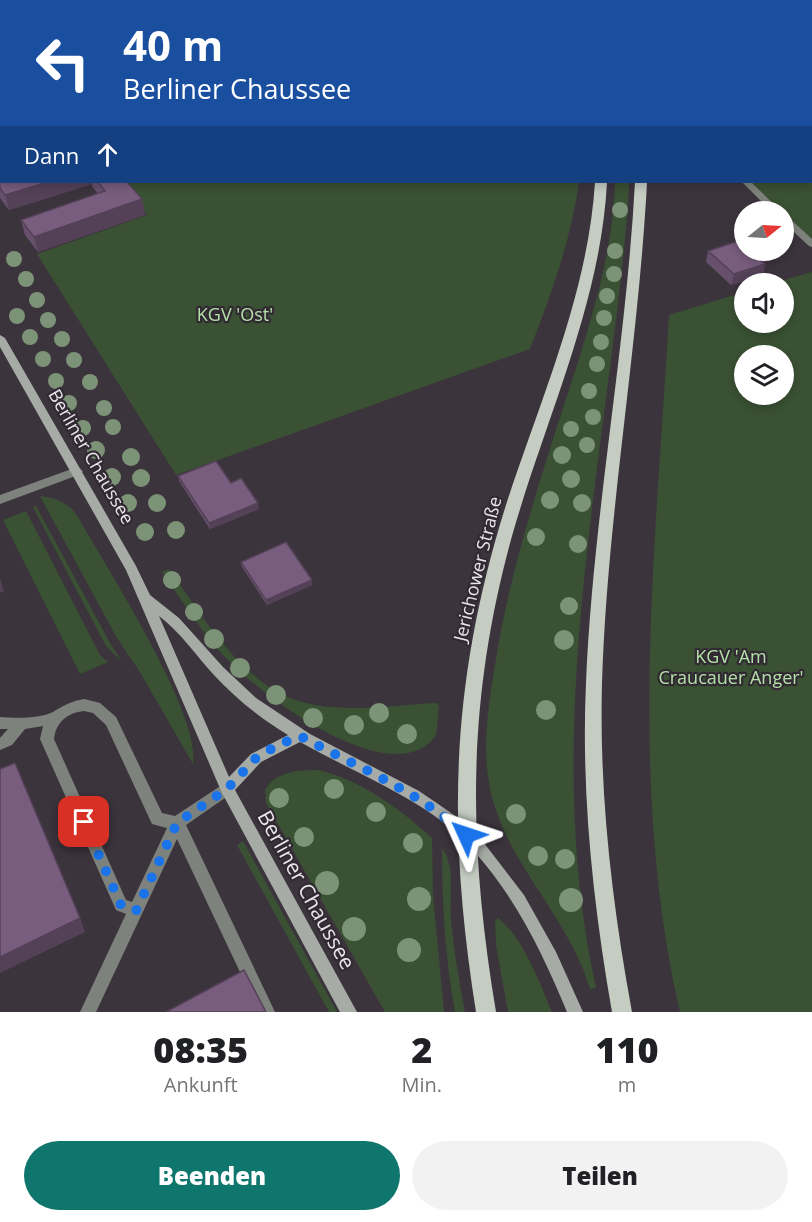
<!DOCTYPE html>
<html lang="de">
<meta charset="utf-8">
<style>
:root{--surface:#fff;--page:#f2f2f2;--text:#202124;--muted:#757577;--accent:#0f766e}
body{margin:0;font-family:"Open Sans",sans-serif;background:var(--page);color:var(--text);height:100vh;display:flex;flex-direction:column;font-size:22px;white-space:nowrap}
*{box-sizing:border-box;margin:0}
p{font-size:20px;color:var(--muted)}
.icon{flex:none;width:33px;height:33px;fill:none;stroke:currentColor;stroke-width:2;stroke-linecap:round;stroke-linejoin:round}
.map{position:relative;height:1012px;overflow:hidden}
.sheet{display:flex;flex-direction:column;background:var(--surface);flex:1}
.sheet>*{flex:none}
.top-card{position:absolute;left:0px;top:0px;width:813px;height:183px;box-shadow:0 3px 9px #0003;background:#1a4fa0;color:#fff;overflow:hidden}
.needle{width:39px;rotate:72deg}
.fabs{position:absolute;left:734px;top:201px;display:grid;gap:12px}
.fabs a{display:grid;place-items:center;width:60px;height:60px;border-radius:50%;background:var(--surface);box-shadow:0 3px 9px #0003;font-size:30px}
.pin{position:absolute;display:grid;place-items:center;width:51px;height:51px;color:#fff;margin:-26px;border-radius:12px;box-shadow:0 3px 9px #0006}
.me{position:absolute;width:66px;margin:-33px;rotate:312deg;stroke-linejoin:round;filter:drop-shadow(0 0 4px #0008)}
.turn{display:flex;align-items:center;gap:21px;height:126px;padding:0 24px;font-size:27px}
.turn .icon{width:78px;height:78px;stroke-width:2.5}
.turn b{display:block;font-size:42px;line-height:51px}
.then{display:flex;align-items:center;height:57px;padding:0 24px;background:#0003;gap:12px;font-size:22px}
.eta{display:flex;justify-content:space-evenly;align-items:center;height:102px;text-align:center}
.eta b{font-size:36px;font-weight:800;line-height:42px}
.button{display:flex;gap:12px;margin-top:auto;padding:12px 24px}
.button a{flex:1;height:69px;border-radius:36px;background:var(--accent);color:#fff;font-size:24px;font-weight:800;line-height:69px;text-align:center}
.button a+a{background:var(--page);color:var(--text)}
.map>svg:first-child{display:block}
</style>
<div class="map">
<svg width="812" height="1012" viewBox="0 0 812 1012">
<rect width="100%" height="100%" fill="#3c343d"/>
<!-- green -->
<g fill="#3a5133" fill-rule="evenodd">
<polygon points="812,157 812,240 751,182 812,182"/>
<path d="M122 182H579C571 240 551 295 530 349L176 475 37 254 147 215Z"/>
<path d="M615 182H629L628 206C606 465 539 729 596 988L590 989C568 914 502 860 489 783 482 745 489 702 495 665 509 575 537 489 565 402 588 331 613 257 615 182Z"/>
<path d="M812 272V1012H680C627 784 656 546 669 315L744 292V322H783V284L773 283ZM744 356H783V394H744Z"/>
<path d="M40 496C57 498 69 503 78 517 106 567 201 713 193 764L140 672 117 638Z"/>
<polygon points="36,506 111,645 122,662 106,646 33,507"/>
<polygon points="26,511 100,655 108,662 80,674 3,520"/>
<path d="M169 569C202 615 242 684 299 701 340 714 395 705 437 703L439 707 436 735C395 795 264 697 231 663 204 637 184 603 162 572Z"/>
<path d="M319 770C362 781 399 808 432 838L433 895 444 1012H385L266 803 265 790C276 771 299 770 319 770Z"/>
<polygon points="243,841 337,1012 329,1012 237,845"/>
<path d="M442 848C456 866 449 898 451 920 454 951 459 982 465 1012H455C445 957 442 903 442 848Z"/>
<path d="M498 918C523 937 540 983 552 1012H508L496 945 495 921Z"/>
</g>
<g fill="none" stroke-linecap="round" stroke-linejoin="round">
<!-- stream -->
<g stroke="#645267" stroke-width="9">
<polyline points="812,15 812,14"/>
<polyline points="812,128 812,129"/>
</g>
<!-- lane -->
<g fill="#7e827d" fill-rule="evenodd">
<polygon points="744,0 752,0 743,2"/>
<polygon points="742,182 751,182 782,212 772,212"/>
<polygon points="783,214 786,215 812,239 812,247 809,246 783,222"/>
<path d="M84 699 100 703 116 717 162 813 175 816 222 785 227 783 232 785 234 789 232 793 186 825 275 1012H259L177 839 96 1012H80L126 914 116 910 40 739 43 726 25 729 12 745 0 750V738L8 729H0V717C14 718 40 719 53 712 63 706 71 701 84 699ZM84 711 93 713 106 725 152 824 167 828 132 902 126 900 54 739C56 722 67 713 84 711Z"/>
</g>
<!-- street -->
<polygon fill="#7e827d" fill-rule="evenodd" points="77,467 83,471 81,474 0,504 0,495"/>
<!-- secondary -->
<path fill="#a6aca5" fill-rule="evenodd" d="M0 335 5 338 136 566 150 595 179 618 223 667 256 698 310 734 419 791 463 821 484 843 524 895 556 952 583 1012H567C537 939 496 857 429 812 388 785 343 766 300 742L261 762 235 790 357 1012H340L222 793 126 570 0 347ZM159 616C180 632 195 654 213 674 235 698 260 718 288 735L251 754 229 777Z"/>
<!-- primary -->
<g fill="#c5cdc3" fill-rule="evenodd">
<polygon points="544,0 554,0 555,2 545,2"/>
<polygon points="585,0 595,0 596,2 586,2"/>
<path d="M595 182H607C601 303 545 420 512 536 466 703 468 843 496 1012H476C447 829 450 683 506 505 540 400 588 294 595 182Z"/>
<path d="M635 182H647L646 200C636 361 607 521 602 683 599 794 612 903 632 1012H612C593 903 581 793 586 683 593 515 626 350 635 182Z"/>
</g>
</g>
<!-- trees -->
<g fill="#7d9377">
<circle cx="620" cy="210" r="8"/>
<circle cx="615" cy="251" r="8"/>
<circle cx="14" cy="259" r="8"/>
<circle cx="614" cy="274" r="8"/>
<circle cx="26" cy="279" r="8"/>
<circle cx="607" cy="296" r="8"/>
<circle cx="37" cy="300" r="8"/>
<circle cx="17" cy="316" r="8"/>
<circle cx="604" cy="318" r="8"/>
<circle cx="48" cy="320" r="8"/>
<circle cx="30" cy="337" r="8"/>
<circle cx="62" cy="339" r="8"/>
<circle cx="601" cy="342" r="8"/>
<circle cx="43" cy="359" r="8"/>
<circle cx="74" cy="360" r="8"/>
<circle cx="597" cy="364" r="8"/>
<circle cx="56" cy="381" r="8"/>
<circle cx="90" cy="382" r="8"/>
<circle cx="589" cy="391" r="8"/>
<circle cx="69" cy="403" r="8"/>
<circle cx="104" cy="408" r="8"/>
<circle cx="593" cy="417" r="8"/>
<circle cx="113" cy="427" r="8"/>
<circle cx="83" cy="428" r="8"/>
<circle cx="571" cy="429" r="8"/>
<circle cx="587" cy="445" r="8"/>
<circle cx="96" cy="450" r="9"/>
<circle cx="562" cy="455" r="9"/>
<circle cx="131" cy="457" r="9"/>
<circle cx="112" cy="477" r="9"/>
<circle cx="141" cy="478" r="9"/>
<circle cx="571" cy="479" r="9"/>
<circle cx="550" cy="500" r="9"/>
<circle cx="128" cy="503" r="9"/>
<circle cx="157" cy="503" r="9"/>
<circle cx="582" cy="503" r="9"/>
<circle cx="176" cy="530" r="9"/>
<circle cx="145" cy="532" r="9"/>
<circle cx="536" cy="537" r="9"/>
<circle cx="578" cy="544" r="9"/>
<circle cx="172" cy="580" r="9"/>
<circle cx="569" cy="606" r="9"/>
<circle cx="194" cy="612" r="9"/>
<circle cx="214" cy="639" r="10"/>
<circle cx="564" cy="640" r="10"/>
<circle cx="240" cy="668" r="10"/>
<circle cx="276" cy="695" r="10"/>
<circle cx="546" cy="710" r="10"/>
<circle cx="379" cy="713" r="10"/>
<circle cx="313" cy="718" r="10"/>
<circle cx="354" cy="725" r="10"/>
<circle cx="407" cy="734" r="10"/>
<circle cx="334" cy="789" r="10"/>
<circle cx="279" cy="798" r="10"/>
<circle cx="376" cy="812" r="10"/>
<circle cx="516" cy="814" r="10"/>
<circle cx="304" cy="837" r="10"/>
<circle cx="413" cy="843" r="10"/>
<circle cx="538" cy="856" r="10"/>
<circle cx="565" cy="859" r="10"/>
<circle cx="327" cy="883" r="12"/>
<circle cx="419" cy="899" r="12"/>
<circle cx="571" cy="900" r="12"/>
<circle cx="354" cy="929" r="12"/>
<circle cx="409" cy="950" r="12"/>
</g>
<!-- wall -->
<g fill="#67506c">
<polygon points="415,0 474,0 468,2 415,1"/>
<polygon points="0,181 127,182 142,199 145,215 38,252 25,235 21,220 98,194 92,186 92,184 9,210 0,198"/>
<polygon points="782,250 781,257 763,262 765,264 763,275 731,285 706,262 708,251"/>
<polygon points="178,476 231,483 259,509 210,529 179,481"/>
<polygon points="241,562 312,585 267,605 242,567"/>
</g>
<!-- shaded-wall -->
<g fill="#544158">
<polygon points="10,0 83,0 77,2 4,2"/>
<polygon points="438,0 474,0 468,2 433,2"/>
<polygon points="2,2 2,21 0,22 0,3"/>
<rect x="0" y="73" width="2" height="20"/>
<polygon points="48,182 91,182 92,184 9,210 5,195"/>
<polygon points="142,199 145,215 38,252 34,237"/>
<polygon points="769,250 782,250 781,257 753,266 755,255"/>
<polygon points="765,264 763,275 731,285 734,274"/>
<polygon points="258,503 259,509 210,529 209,523"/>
<polygon points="0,578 4,591 0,593"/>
<polygon points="312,580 312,585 267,605 266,600"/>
<polygon points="80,918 85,932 0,973 0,957"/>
</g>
<!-- building -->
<g fill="#785d7e" stroke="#544158" stroke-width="1.5">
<polygon points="0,0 10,0 0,3"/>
<polygon points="283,0 354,0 356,2 277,2"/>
<polygon points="426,0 438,0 433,2 428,2"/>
<polygon points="492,0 509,0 510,2 494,2"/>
<rect x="0" y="40" width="2" height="33"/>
<polygon points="2,180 2,182 48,182 5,195 0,188 0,181"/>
<polygon points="98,182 127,182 142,199 34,237 21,220 105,191"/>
<polygon points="744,239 744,250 769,250 755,255 765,264 734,274 708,251"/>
<polygon points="216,461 231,483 241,478 258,503 209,523 178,476"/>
<polygon points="286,542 312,580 266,600 241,562"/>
<polygon points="15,763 80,918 0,957 0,769"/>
<polygon points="244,970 266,1012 166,1012"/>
</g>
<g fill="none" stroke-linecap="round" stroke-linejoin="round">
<!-- route -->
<path stroke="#1a73e8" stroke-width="10" stroke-dasharray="0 18" d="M84 822 121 905 136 911 177 823 227 789 256 758 278 745 300 736C357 767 418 791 466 835"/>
</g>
<g text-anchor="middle" stroke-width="4.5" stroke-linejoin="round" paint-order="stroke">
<!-- park labels -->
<g font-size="18" fill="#b3e0a7" stroke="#312a33">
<text x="235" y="321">KGV 'Ost'</text>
<text x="731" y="663">KGV 'Am<tspan x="731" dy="21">Craucauer Anger'</tspan></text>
</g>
<!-- street labels -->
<g font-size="18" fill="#eae5eb" stroke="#312a33">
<text transform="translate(91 457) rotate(60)" y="6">Berliner Chaussee</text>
<text transform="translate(478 569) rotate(-76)" y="6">Jerichower Straße</text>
</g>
<!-- near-street labels -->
<g font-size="21" fill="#eae5eb" stroke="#312a33">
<text transform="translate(306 890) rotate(61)" y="7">Berliner Chaussee</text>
</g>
</g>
</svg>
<div class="fabs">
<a><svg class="needle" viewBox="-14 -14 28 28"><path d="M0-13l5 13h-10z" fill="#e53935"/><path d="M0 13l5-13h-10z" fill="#757577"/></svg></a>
<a><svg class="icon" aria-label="sound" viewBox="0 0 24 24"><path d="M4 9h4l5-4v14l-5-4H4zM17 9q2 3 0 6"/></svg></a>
<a><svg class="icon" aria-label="layers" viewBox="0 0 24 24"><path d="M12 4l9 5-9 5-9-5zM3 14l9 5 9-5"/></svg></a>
</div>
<div class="pin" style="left:84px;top:822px;background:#d93025"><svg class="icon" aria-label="arrive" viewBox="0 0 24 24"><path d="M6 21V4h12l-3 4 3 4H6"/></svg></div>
<svg class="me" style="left:466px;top:835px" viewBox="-20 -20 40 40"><path d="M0-17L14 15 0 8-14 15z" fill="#1a73e8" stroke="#fff" stroke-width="4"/></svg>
<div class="top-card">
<div class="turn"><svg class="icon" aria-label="left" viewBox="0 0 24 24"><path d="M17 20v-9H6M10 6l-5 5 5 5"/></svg><div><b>40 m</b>Berliner Chaussee</div></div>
<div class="then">Dann<svg class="icon" aria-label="ahead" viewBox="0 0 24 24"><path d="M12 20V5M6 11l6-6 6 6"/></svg></div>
</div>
</div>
<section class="sheet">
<div class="eta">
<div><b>08:35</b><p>Ankunft</p></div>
<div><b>2</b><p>Min.</p></div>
<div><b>110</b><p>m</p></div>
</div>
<div class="button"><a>Beenden</a><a>Teilen</a></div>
</section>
